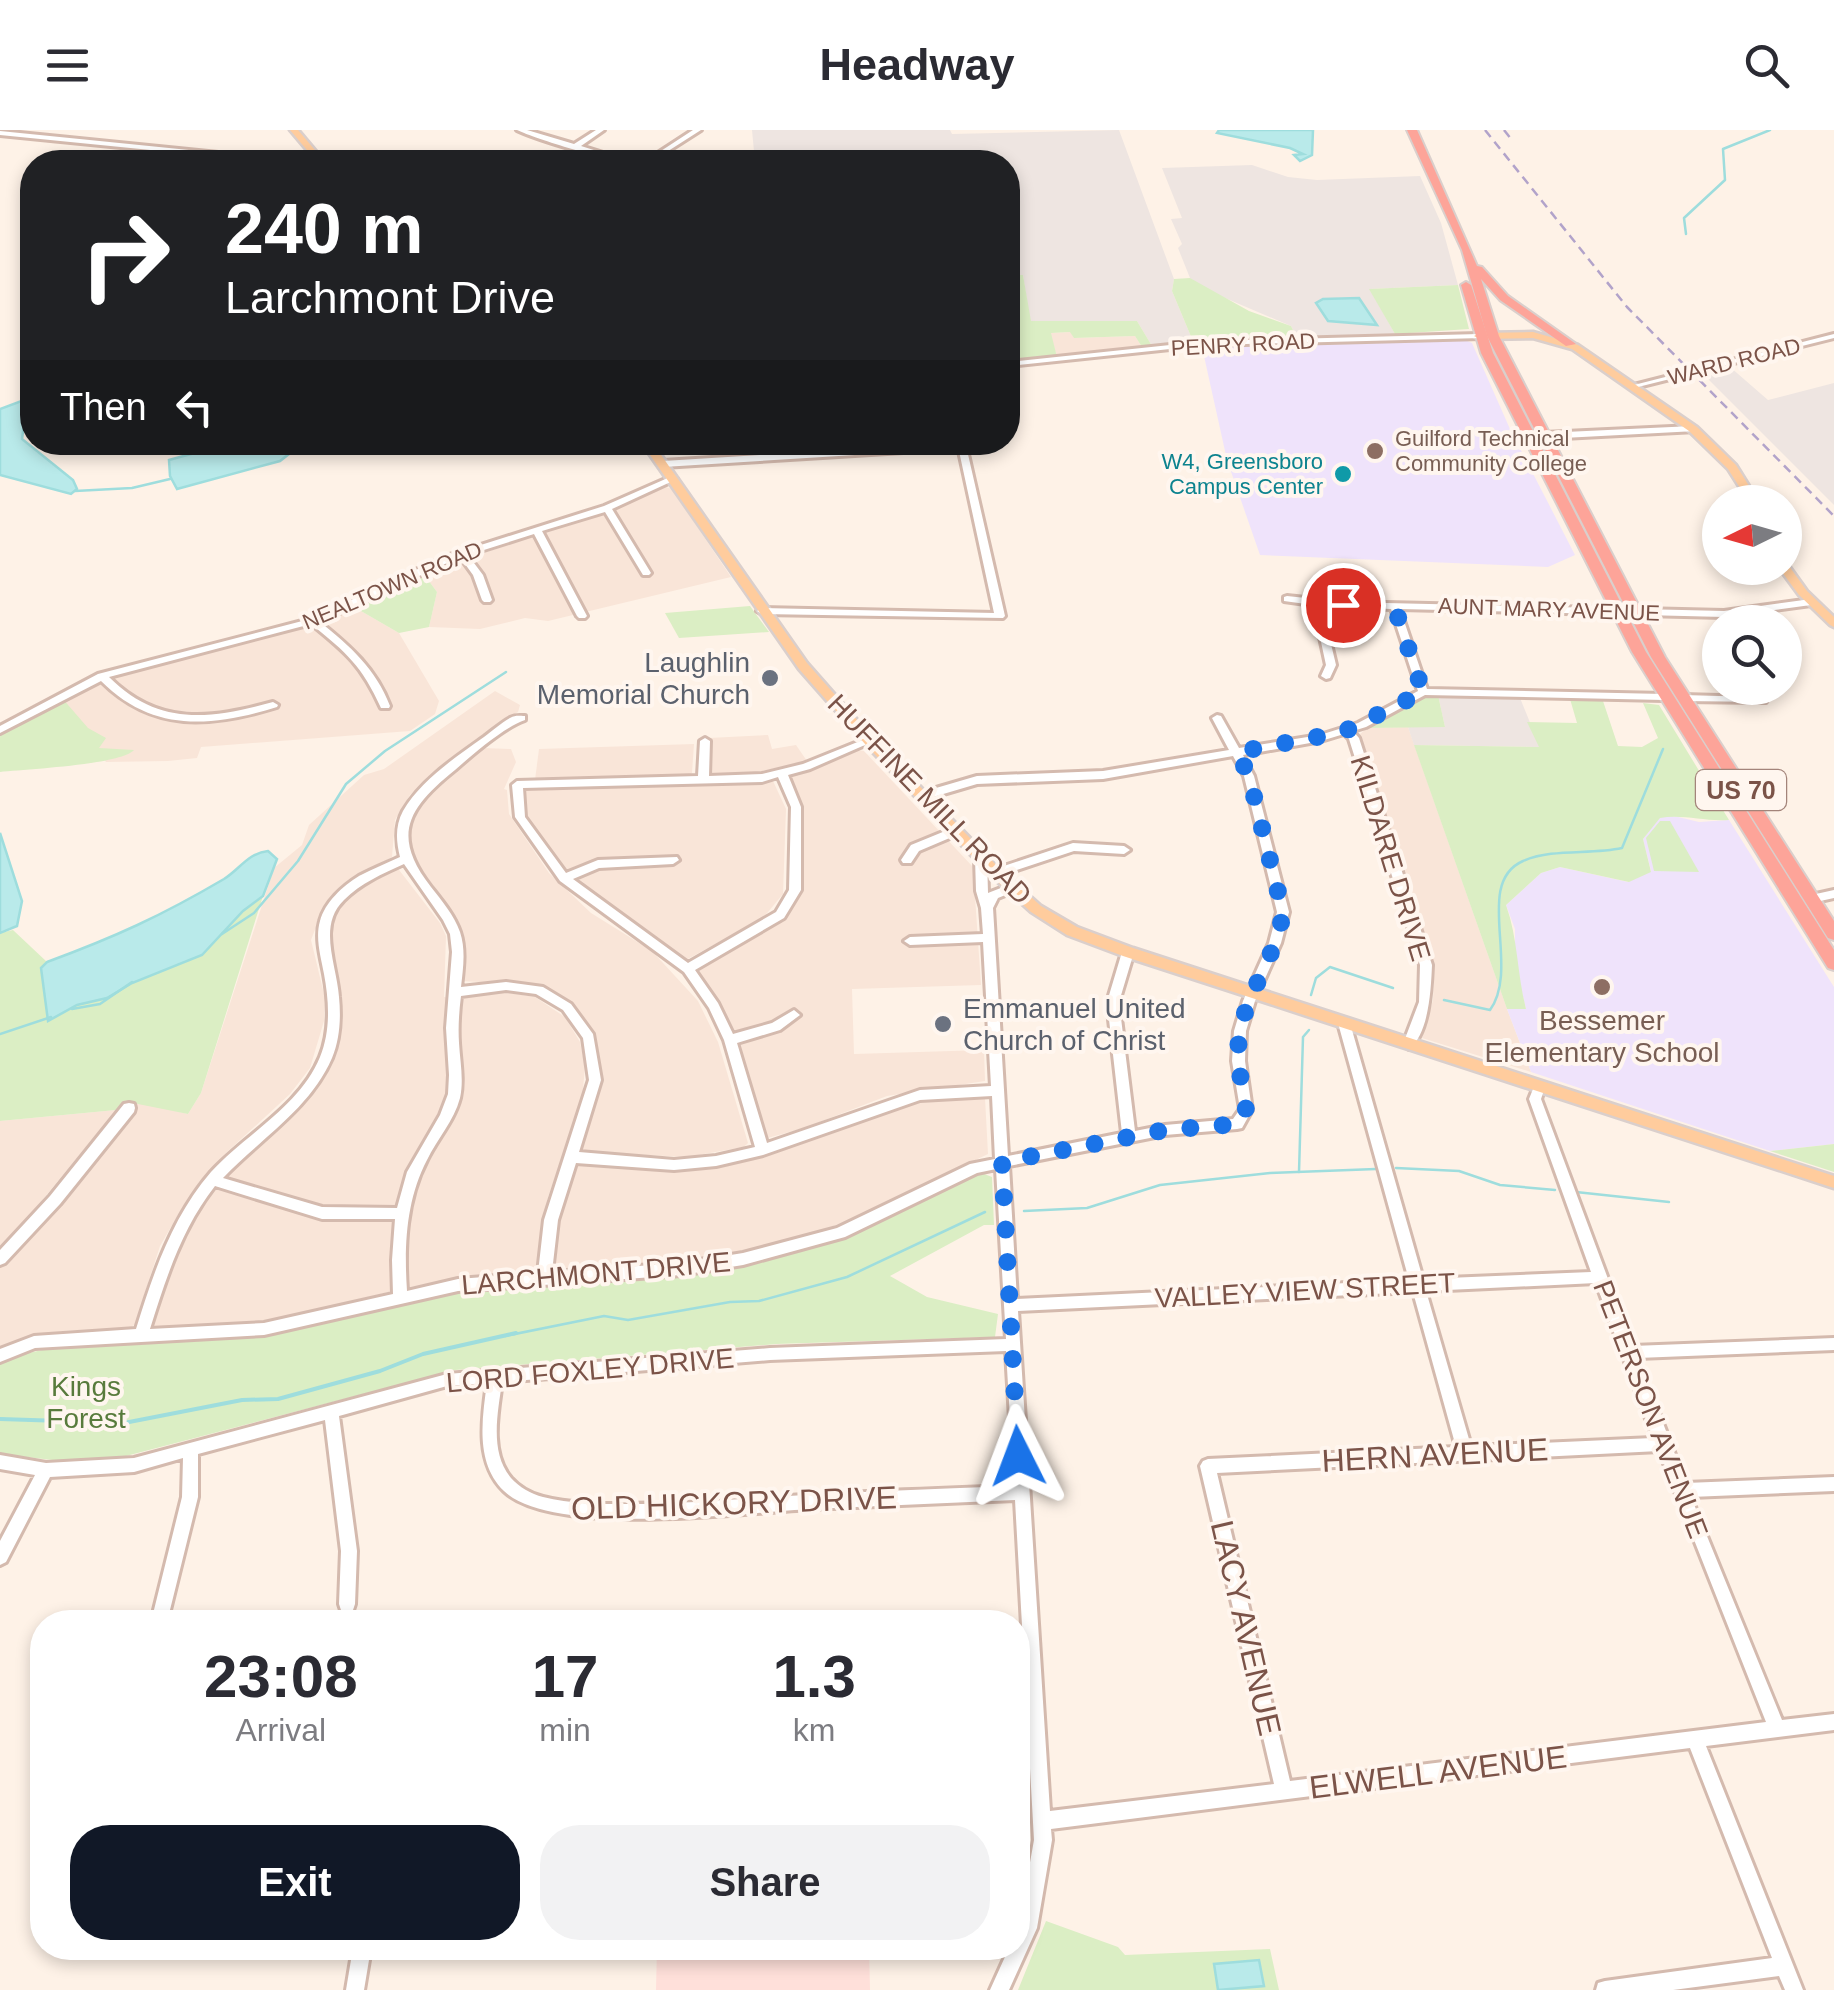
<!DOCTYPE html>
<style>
:root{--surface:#fff;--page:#f2f2f3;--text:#2b2b33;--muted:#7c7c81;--accent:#111827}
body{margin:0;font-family:Arial,sans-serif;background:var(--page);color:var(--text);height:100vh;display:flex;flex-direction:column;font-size:38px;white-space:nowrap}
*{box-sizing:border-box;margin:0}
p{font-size:32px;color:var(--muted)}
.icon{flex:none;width:55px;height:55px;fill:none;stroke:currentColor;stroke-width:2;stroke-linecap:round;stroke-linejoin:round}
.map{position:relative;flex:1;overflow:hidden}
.sheet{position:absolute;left:30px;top:1480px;width:1000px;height:350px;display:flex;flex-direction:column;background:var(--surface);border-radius:40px;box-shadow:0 5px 15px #0003}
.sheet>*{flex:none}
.banner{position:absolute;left:20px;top:20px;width:1000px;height:305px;border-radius:40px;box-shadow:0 5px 15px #0003;background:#202124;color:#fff;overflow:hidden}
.needle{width:65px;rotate:265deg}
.controls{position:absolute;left:1702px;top:355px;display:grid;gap:20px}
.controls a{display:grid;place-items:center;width:100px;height:100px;border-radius:50%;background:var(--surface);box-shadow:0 5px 15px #0003;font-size:50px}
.pin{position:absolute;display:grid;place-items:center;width:85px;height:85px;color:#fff;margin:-42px;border:5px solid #fff;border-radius:50%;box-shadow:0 2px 10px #0007}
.me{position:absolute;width:110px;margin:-55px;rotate:357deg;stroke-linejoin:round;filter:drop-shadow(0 0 8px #0008)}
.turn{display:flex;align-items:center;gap:35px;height:210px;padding:0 40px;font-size:45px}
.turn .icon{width:130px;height:130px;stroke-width:2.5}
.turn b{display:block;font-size:70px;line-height:85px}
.then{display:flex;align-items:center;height:95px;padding:0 40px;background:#0003;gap:20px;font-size:38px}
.eta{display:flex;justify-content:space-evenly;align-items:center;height:170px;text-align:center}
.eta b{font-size:60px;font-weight:800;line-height:70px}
.action{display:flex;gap:20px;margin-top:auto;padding:20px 40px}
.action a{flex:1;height:115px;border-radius:40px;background:var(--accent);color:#fff;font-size:40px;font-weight:800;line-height:115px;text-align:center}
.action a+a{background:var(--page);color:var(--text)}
header{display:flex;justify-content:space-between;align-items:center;height:130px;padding:0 40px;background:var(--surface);font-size:45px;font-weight:800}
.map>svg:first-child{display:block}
</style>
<header><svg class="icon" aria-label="menu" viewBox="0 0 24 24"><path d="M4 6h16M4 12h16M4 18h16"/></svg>Headway<svg class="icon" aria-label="search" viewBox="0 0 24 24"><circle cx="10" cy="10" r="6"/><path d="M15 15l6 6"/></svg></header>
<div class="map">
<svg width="1834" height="1860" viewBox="0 0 1834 1860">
<rect width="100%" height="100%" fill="#fef2e7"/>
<!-- residential -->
<g fill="#f9e5d8">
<polygon points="1071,202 1074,208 1135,206 1142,217 1057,227 1050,203"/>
<polygon points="666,357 672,359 731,447 548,491 525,488 480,499 429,497 437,462 423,443 598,385"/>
<polygon points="354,477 399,503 439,571 435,584 410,601 201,617 197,628 168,631 106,632 62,568 129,540 275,506"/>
<polygon points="495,561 520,575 518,582 493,597 410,665 395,690 392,727 351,749 324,776 311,810 325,868 324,891 310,938 290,964 227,1022 189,1066 160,1116 135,1194 130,1198 64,1201 29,1207 0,1220 0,1135 40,1095 138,972 188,984 201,963 274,738 302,715 309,695 364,645 384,639"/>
<polygon points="1408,597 1507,879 1531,942 1422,908 1433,870 1434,842 1359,605 1367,598"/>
<polygon points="768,605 772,619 796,615 807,631 744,645 707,644 709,608"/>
<polygon points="694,614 692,643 688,646 535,650 539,619"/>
<polygon points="483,618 511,619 516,632 504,659 507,660 509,684 549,743 591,783 652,821 698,871 718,912 748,1013 744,1017 687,1027 583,1022 580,1018 600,957 601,936 589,896 560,865 539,855 460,851 463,810 457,793 412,729 406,706 419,673"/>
<polygon points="857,620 864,621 973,737 981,855 852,859 854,924 984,920 985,951 887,966 804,998 764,1009 730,901 695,841 772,796 797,766 800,684 789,646"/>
<polygon points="773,651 786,679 783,764 763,788 684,831 574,750 524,682 522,660"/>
<polygon points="396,736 440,793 446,806 444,867 504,862 535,867 565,887 580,912 585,936 582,971 548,1067 536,1140 531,1144 467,1148 410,1157 262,1192 158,1198 152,1194 173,1126 190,1090 225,1044 301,970 336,906 340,861 327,818 332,785 356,758"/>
<polygon points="977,966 985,968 988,1024 861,1086 799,1108 728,1126 557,1142 553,1138 563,1070 573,1037 579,1035 656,1040 712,1037 768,1024 901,975"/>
<polygon points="116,980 26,1090 0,1118 0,991"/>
</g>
<!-- commercial -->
<polygon fill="#ffe0da" points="657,1818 869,1818 870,1860 656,1860"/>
<!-- industrial -->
<g fill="#eee5e1">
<polygon points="752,0 950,0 952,4 1119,0 1174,149 1172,161 1192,209 1152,216 1137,191 1030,191 1023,145 1008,145 1008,32 755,32"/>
<polygon points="1252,35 1288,47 1317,50 1420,46 1441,93 1458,155 1370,159 1395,204 1296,206 1291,196 1204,159 1190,148 1178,118 1182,114 1171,89 1182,88 1162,38"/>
<polygon points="1730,237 1768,270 1834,253 1834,375 1703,244"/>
<polygon points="1438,565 1520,568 1540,617 1414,615 1408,597 1445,597"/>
</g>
<!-- education -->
<g fill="#efe3fb">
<polygon points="1463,209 1472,213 1510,299 1575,425 1548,437 1260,425 1227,330 1202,217"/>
<polygon points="1674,686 1699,692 1729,690 1834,857 1834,1014 1770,1021 1531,942 1507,879 1526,879 1515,834 1515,799 1506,775 1541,743 1560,737 1628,752 1651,741 1643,709 1660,687"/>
</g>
<!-- green -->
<g fill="#dbeec4">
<polygon points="1008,145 1023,145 1031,191 1137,191 1152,216 1142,217 1135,206 1074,208 1070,202 1051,203 1057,227 1008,232"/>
<polygon points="1190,148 1249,181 1291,196 1296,206 1192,209 1172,161 1174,149"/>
<polygon points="1458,155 1469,199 1395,204 1369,159"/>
<polygon points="423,443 437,462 429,497 399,503 354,477"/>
<polygon points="750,476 769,502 679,508 665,483"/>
<polygon points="1427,565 1438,565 1445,597 1367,598"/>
<path d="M62 568 88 598 106 608 99 618 134 620C120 635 27 639 0 642V605Z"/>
<path d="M1570 569 1603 571 1618 616 1642 617 1658 608 1643 573 1659 575 1729 690C1705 692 1683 684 1660 688L1643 709 1651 742 1629 752 1560 737 1541 743 1506 775C1518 808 1517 844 1526 879H1507L1414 615 1539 617 1527 592 1577 593Z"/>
<polygon points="1660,691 1670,691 1699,742 1654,741 1646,708"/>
<polygon points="263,766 201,963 188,984 123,971 116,980 0,991 0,803 13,800 47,832 41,838 49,891 77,875 107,868 132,853 202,825 243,781"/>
<polygon points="1834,1014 1834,1042 1770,1021"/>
<polygon points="979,1042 992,1047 994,1095 984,1095 890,1146 927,1167 998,1184 995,1207 776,1214 455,1240 126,1326 70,1332 0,1324 0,1234 24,1224 65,1215 263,1206 457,1163 655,1149 730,1139 844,1107"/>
<polygon points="1046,1791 1118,1817 1125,1825 1270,1819 1279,1860 1018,1860"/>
</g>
<!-- water -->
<g fill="#b9eaea" stroke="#9edddd" stroke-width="2.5">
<polygon points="1219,0 1313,0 1312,25 1300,31 1294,25 1303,24 1290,18 1217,3"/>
<polygon points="1359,168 1377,195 1328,191 1316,173 1323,169"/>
<polygon points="32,267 32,287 24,294 22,309 73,350 77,359 71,364 0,345 0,279"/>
<polygon points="231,313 231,312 312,313 298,317 280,331 177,359 170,346 169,330"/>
<polygon points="0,703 22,771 17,796 0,803"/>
<path d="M268 721 277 729 263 766 243 781 202 825 132 853 107 868 77 875 48 891 41 838 47 832C115 807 161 786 224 749 240 739 248 723 268 721Z"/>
<polygon points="1259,1830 1264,1856 1218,1860 1214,1834"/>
</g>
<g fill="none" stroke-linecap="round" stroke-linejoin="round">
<!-- stream-far1 -->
<g stroke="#9edddd" stroke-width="2.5">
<polyline points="1686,104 1684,88 1725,50 1723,19 1770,0"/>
<polyline points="75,361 132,358 170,349"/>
<polyline points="222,804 254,783 298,731 346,654 385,621 506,542"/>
<polyline points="1311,865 1316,848 1330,837 1393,858"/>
<path d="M1444 870 1490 880C1521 837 1473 753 1523 731 1553 718 1590 725 1622 718L1663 619"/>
<polyline points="72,879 100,874 132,852"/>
<polyline points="0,904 51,887"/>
<polyline points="1396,1038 1459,1041 1500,1055 1555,1060"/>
<polyline points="1299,1042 1303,907 1309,900"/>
<polyline points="1576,1062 1669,1072"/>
<polyline points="1024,1081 1087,1078 1160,1055 1270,1043 1376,1039"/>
<polyline points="505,1206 604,1186 628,1190 730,1172 759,1171 847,1147 985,1082"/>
</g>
<!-- stream -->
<polyline stroke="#9edddd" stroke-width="4" points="0,1289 124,1293 242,1270 278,1269 380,1241 423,1224 516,1203"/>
<defs>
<g id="minor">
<path d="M517 0H527L574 14 596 0H604L581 16 632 32C613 33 536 9 517 0Z"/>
<polygon points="693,0 701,0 651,32 644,32"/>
<polygon points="0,1 287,30 290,32 272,32 0,5"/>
<polygon points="456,24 479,31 480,32 471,32 454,27 453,26"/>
<polygon points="1479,204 1483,206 1482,208 1208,215 1008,236 1008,232 1208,211"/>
<polygon points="1834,204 1834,208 1634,258 1630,256"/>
<polygon points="1693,296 1697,299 1696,301 1544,309 1540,306 1544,303"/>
<polygon points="953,313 967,320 1005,486 1003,488 762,484 757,481 762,478 994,483 959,321 952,319 663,337 659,334 663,331"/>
<path d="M670 347 677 349 612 379 651 443 649 445H643L605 382 542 401 587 486 585 488H579L577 486 534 404 468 425 483 445 492 470 490 472H484L482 470 473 445 460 427 320 492C350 516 376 539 390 576L389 578H381C362 536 347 523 311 494L109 547C159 597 211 589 273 572L278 575 277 577C211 597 153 603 101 551L0 603V596L98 544 310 489 446 426 604 376Z"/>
<path d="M1287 466 1343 472 1724 481 1811 469 1816 472 1811 475 1724 487 1400 479 1427 559 1664 564 1669 567 1664 570 1425 565 1366 597 1353 601 1359 608 1432 835C1431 859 1429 904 1409 919L1403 914 1419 872 1420 835 1349 609 1344 604 1321 611 1243 625 1254 646 1289 782 1281 813 1255 871 1246 901 1245 931 1252 980 1242 998 1237 999 1165 1005 1009 1036 1017 1169 1409 1150 1338 893 1344 888 1350 893 1423 1149 1591 1142 1529 969 1535 954H1543L1545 957 1541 969 1633 1216 1834 1208V1220L1638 1228 1686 1353 1834 1347V1361L1691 1367 1782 1590 1834 1584V1600L1706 1616 1803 1860H1785L1779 1846 1673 1860H1596L1598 1853 1605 1851 1772 1828 1690 1618 1051 1699 1052 1710 1037 1798 1009 1860H990L1009 1818H1018V1800L1034 1710 1015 1370C947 1373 878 1376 810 1379 743 1383 552 1407 504 1361 475 1333 482 1289 487 1253L447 1256 339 1286 357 1421 355 1474 353 1480 347 1482 341 1480 339 1474 341 1421 325 1290 198 1324V1367L167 1492H151L182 1367 183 1328 134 1342 50 1347 6 1432 0 1435V1411L35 1345 0 1339V1325L46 1333 134 1328 447 1244 770 1218 1006 1209 996 1039 977 1043 845 1107 743 1135 681 1145 458 1161 264 1205 35 1218 0 1232V1219L34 1206 136 1199C153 1144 172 1087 211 1042 246 1004 300 976 320 927 331 900 329 871 324 844 321 828 315 808 320 791 325 772 343 756 359 746 372 739 387 733 400 727 396 711 395 696 403 681 421 650 456 627 484 607 492 601 501 593 510 588 516 585 518 586 525 586V590C504 597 472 625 455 640 409 677 390 705 431 757 442 771 454 785 460 802 466 820 463 839 461 857L506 852 543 857 571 874 593 904 601 950 579 1022 674 1030 716 1026 755 1017 724 910 709 878 684 842 560 751 515 687 512 655 517 651 698 646 700 611 705 608 710 611 709 646 762 644 803 634 865 609 869 608 874 611 810 639 788 645 801 677V760L784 788 695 840 718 873 733 904 772 893 794 880 800 885 780 900 737 913 767 1013 920 960 991 956 983 812 910 815 904 811 910 807 983 804 981 778 976 761 975 728 981 724 987 728 988 763 1011 754 1017 758 1015 761 998 768 993 778 1008 1026 1122 1003 1107 872 1122 822 1128 818 1134 822 1119 872 1135 1001 1165 995 1233 989 1240 979 1232 931 1234 901 1243 871 1269 813 1277 782 1244 646 1233 626 1103 649 977 654 923 670 918 666 919 663 977 646 1103 641 1229 620 1212 588 1217 585 1221 586 1239 618 1320 605 1358 593 1418 561 1391 479 1322 476 1336 535 1330 548 1326 549 1321 546 1326 535 1313 475 1284 471V467ZM778 647 791 677 789 760 776 782 688 833 573 749 599 738 673 734 679 730 677 727 598 730 566 743 525 687 523 658 762 652ZM404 734 443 790 450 804 452 822 446 898 449 945 448 964 440 985 407 1042 397 1078 322 1077 223 1048C260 1009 310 979 332 928 340 909 341 887 339 867 337 835 317 796 344 770 361 753 382 744 404 734ZM506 860 536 864 563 880 583 908 589 950 544 1090 538 1143 458 1149 407 1161C404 1116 406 1070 427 1030 437 1009 454 991 460 968 464 950 460 931 459 913 458 897 459 882 461 866ZM992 966 995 1029 970 1034 837 1098 743 1123 681 1133 552 1142 558 1090 576 1033 674 1040 716 1036 763 1025 920 970ZM215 1056 322 1089H395L392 1130 393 1164 264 1193 150 1199C166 1148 182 1098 215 1056ZM1596 1153 1653 1308 1471 1316 1426 1161ZM1413 1162 1456 1317 1208 1329 1203 1331 1200 1336 1274 1654 1050 1681 1018 1181ZM1006 1221 1014 1356C933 1359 852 1362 771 1367 723 1370 675 1374 626 1374 599 1374 570 1374 543 1367 531 1364 519 1357 511 1348 489 1322 498 1282 502 1252L770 1230ZM1659 1321 1766 1592 1290 1651 1217 1343Z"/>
<polygon points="1752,558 1762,558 1767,570 1766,572 1683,571 1678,568 1683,565 1755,567"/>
<polygon points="955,697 961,701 959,704 919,721 911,733 903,733 901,730 911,715"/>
<polygon points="1073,713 1124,716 1130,720 1124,724 1074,721 996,747 990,743 992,740"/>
<polygon points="1834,760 1834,768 1811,773 1805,769 1807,766"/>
<polygon points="129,973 134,974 135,978 134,982 60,1074 5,1133 0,1135 0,1120 50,1066 124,974"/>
<polygon points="353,1818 371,1818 364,1860 346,1860"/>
</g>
<g id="major">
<polygon points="290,0 298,0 325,32 317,32"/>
<polygon points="1533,202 1578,215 1697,297 1736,335 1759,372 1749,372 1728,339 1689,301 1572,219 1533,208 1479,209 1474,206 1479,203"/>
<polygon points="641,312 652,312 807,533 873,608 1001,740 1041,776 1077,797 1133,818 1834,1046 1834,1058 1123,826 1067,805 1031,782 991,746 865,614 799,539"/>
<polygon points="1785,435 1789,436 1807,461 1834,487 1834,497 1830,495 1799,465 1779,438 1785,438"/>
</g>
<g id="highway">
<polygon points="1407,0 1417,0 1477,136 1482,137 1508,166 1576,214 1566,216 1500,170 1481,149 1499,206 1665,527 1834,791 1834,810 1828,808 1651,527 1487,206 1462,120"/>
<polygon points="1466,152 1471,155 1493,223 1646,522 1834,820 1834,840 1828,838 1632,522 1481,223 1461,155"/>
</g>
</defs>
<!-- minor casing -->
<use href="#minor" stroke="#d4baae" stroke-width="6"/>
<!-- major casing -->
<use href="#major" stroke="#dacfcc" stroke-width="5"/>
<!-- highway casing -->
<use href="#highway" stroke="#dacfcc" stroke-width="4"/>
<!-- minor -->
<use href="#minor" fill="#fff" fill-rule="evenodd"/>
<!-- major -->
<use href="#major" fill="#ffcc9d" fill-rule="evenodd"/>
<!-- highway -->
<use href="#highway" fill="#fda499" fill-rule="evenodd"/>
<!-- rail -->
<g stroke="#b2a3ca" stroke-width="2.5" stroke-dasharray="9 6" stroke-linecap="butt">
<polyline points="1485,0 1627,177 1834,386"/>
<polyline points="1504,0 1511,9"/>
</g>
</g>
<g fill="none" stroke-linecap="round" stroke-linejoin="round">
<!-- route -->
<path stroke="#1a73e8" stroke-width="18" stroke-dasharray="0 32.4" d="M1018 1326 1002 1032 1165 1000 1237 994 1246 980C1242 953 1235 928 1240 901 1248 860 1277 825 1283 782L1249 646 1237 622 1343 602 1423 562 1394 475H1343"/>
</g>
<!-- markers -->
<g fill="#8d6e63" stroke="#fff6ef" stroke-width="4">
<circle cx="1375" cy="321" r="10"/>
<circle cx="1602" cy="857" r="10"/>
</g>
<circle fill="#0f9aa8" stroke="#fff6ef" stroke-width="4" cx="1343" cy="344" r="10"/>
<g fill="#6b7280" stroke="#fff6ef" stroke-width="4">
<circle cx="770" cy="548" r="10"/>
<circle cx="943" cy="894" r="10"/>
</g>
<g text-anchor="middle" stroke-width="8" stroke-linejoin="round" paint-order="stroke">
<!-- far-street labels -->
<g font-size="22" fill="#7b5348" stroke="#fff6ef">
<text transform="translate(1243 214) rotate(-3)" y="8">PENRY ROAD</text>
<text transform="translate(1734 231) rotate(-14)" y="8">WARD ROAD</text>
<text transform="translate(392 455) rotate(-23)" y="8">NEALTOWN ROAD</text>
<text transform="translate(1549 479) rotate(2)" y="8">AUNT MARY AVENUE</text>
</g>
<!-- far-education labels -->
<g font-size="22" fill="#785e54" stroke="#fff6ef" text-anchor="start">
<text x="1395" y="316">Guilford Technical<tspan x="1395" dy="25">Community College</tspan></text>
</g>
<!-- far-culture labels -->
<g font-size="22" fill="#0d838f" stroke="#fff6ef" text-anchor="end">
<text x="1323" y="339">W4, Greensboro<tspan x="1323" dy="25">Campus Center</tspan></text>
</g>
<!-- shield labels -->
<rect fill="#fff6ef" stroke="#a3847a" stroke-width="2.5" x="1696" y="640" width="90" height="40" rx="8"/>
<g font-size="25" font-weight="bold" fill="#7b5348">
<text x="1741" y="669">US 70</text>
</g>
<!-- worship labels -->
<g font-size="28" fill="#5b616d" stroke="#fff6ef" text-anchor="end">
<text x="750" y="542">Laughlin<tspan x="750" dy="32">Memorial Church</tspan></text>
<text x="963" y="888" text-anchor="start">Emmanuel United<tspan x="963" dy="32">Church of Christ</tspan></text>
</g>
<!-- street labels -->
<g font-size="28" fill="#7b5348" stroke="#fff6ef">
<text transform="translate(930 669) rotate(46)" y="10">HUFFINE MILL ROAD</text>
<text transform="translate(1391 728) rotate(73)" y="10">KILDARE DRIVE</text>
<text transform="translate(596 1143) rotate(-5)" y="10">LARCHMONT DRIVE</text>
<text transform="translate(1305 1160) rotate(-3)" y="10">VALLEY VIEW STREET</text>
<text transform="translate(590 1240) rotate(-5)" y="10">LORD FOXLEY DRIVE</text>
<text transform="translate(1651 1279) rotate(69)" y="10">PETERSON AVENUE</text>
</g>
<!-- education labels -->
<g font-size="28" fill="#785e54" stroke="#fff6ef">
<text x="1602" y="900">Bessemer<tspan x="1602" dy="32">Elementary School</tspan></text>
</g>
<!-- park labels -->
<g font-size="28" fill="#587b3c" stroke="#fff6ef">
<text x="86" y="1266">Kings<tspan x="86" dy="32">Forest</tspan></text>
</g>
<!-- near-street labels -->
<g font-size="32" fill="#7b5348" stroke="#fff6ef">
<text transform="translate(1435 1325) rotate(-3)" y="11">HERN AVENUE</text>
<text transform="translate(734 1373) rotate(-2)" y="11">OLD HICKORY DRIVE</text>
<text transform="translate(1246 1498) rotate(77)" y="11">LACY AVENUE</text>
<text transform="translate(1438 1642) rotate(-7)" y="11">ELWELL AVENUE</text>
</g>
</g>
</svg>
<div class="controls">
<a><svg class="needle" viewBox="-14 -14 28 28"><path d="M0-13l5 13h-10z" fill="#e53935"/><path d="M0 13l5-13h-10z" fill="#7c7c81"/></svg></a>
<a><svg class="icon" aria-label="search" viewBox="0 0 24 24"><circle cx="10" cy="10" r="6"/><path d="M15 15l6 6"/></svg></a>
</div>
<div class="pin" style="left:1343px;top:475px;background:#d93025"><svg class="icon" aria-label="arrive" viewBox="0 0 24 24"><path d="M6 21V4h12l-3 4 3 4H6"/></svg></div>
<svg class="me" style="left:1018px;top:1326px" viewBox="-20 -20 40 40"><path d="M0-17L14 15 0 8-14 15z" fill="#1a73e8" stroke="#fff" stroke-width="4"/></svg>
<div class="banner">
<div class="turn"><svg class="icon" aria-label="right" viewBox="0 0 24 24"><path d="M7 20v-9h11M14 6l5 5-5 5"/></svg><div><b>240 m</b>Larchmont Drive</div></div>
<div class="then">Then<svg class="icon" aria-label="left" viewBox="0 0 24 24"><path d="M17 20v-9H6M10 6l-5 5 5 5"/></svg></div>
</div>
<section class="sheet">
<div class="eta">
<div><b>23:08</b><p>Arrival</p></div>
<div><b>17</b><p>min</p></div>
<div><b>1.3</b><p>km</p></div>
</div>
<div class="action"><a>Exit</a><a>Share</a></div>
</section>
</div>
